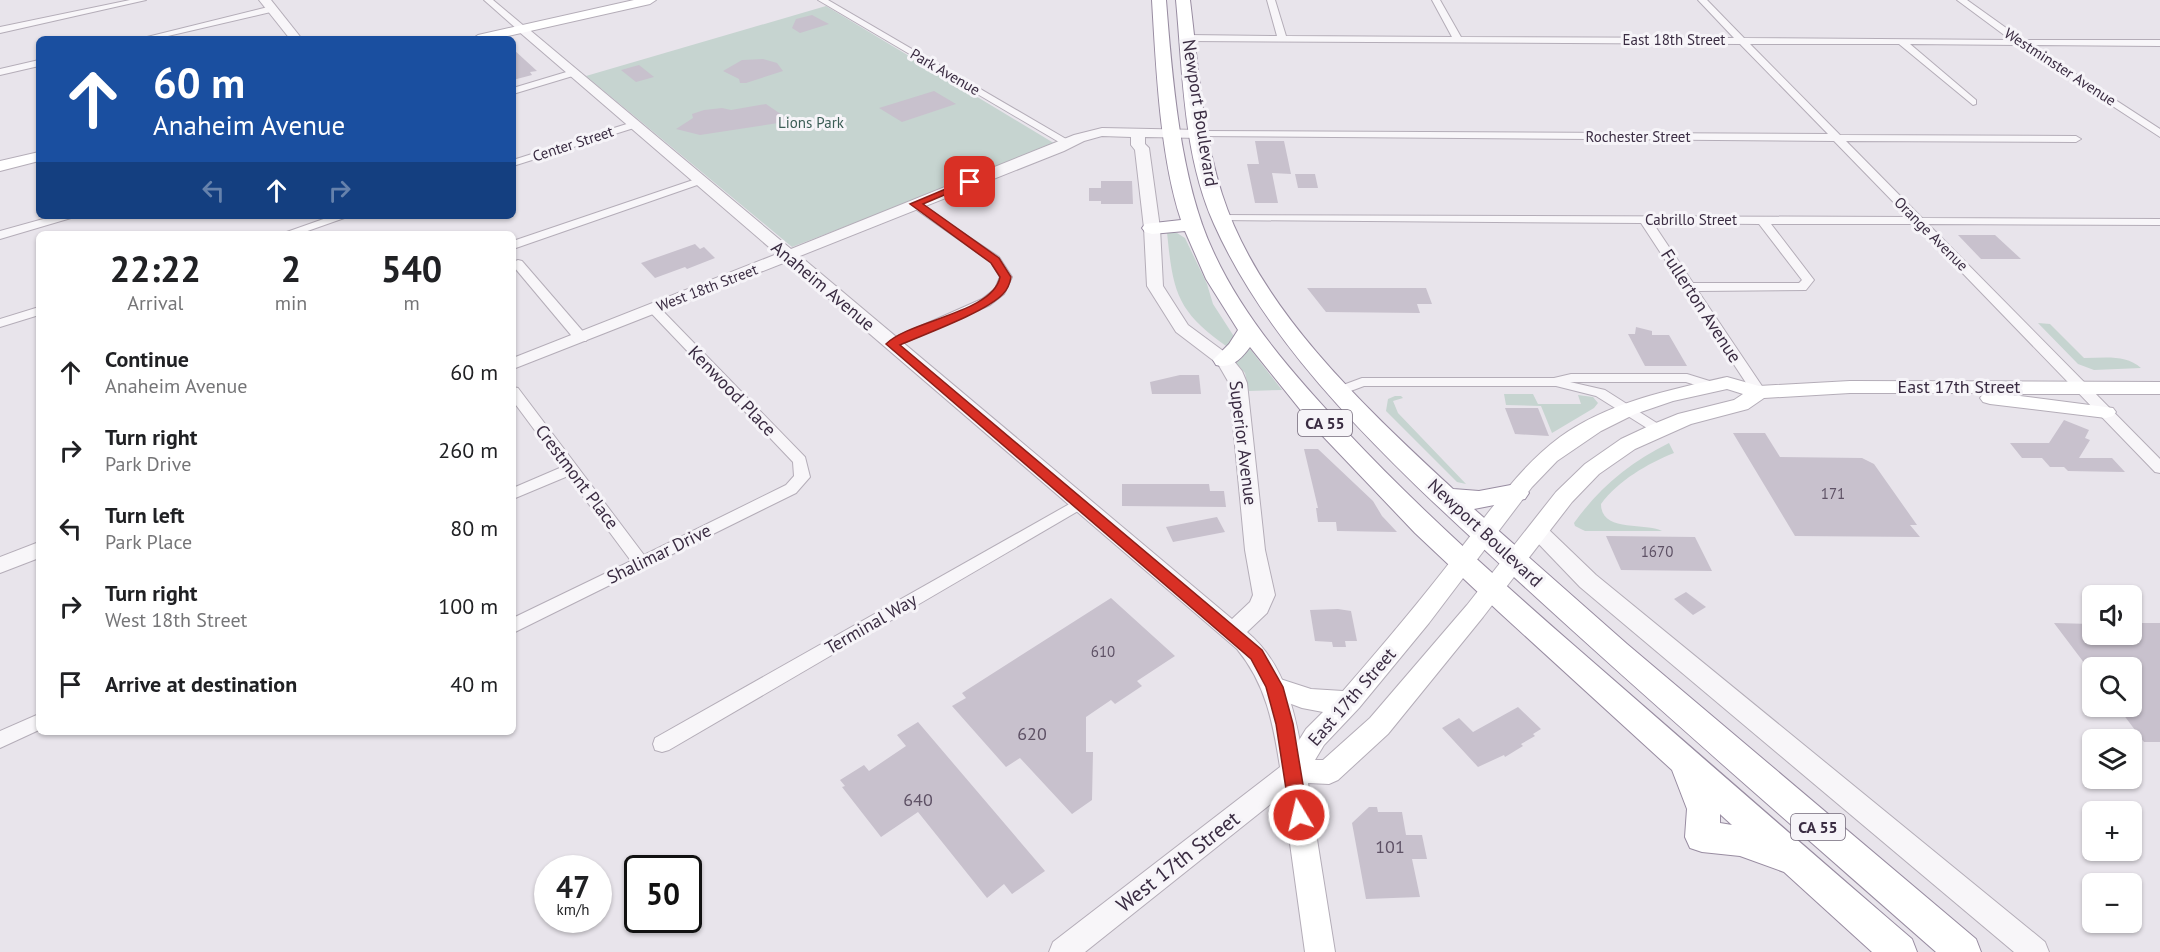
<!DOCTYPE html>
<meta charset="utf-8">
<style>
:root{--surface:#fff;--page:#f6f6f6;--text:#202124;--muted:#757577}
body{margin:0;font-family:"PT Sans",sans-serif;background:var(--page);color:var(--text);height:100vh;display:flex;flex-direction:column;font-size:22px;white-space:nowrap}
*{box-sizing:border-box;margin:0}
p{font-size:20px;color:var(--muted)}
.icon{flex:none;width:33px;height:33px;fill:none;stroke:currentColor;stroke-width:2;stroke-linecap:round;stroke-linejoin:round}
.map{position:relative;flex:1;overflow:hidden}
.drawer{position:absolute;left:36px;top:231px;width:480px;height:504px;display:flex;flex-direction:column;background:var(--surface);border-radius:9px;box-shadow:0 2px 4px #0004}
.drawer>*{flex:none}
.guide{position:absolute;left:36px;top:36px;width:480px;height:183px;border-radius:9px;box-shadow:0 2px 4px #0004;background:#1a4fa0;color:#fff;overflow:hidden}
.fabs{position:absolute;left:2082px;top:585px;display:grid;gap:12px}
.fabs a{display:grid;place-items:center;width:60px;height:60px;border-radius:9px;background:var(--surface);box-shadow:0 2px 4px #0004;font-size:30px}
.speed{position:absolute;left:534px;top:855px;display:flex;gap:12px;font-size:30px;font-weight:700;text-align:center}
.speed>*{display:grid;place-content:center;width:78px;height:78px;border-radius:50%;background:var(--surface);box-shadow:0 2px 4px #0004;line-height:1}
.speed small{font-size:15px;font-weight:400}
.speed .limit{border:3px solid #111;border-radius:9px;background:#fff;color:#111}
.pin{position:absolute;display:grid;place-items:center;width:51px;height:51px;color:#fff;margin:-26px;border-radius:12px;box-shadow:0 3px 9px #0006}
.me{position:absolute;width:66px;margin:-33px;rotate:351deg;stroke-linejoin:round;filter:drop-shadow(0 0 4px #0008)}
.turn{display:flex;align-items:center;gap:21px;height:126px;padding:0 18px;font-size:27px}
.turn .icon{width:78px;height:78px;stroke-width:2.5}
.turn b{display:block;font-size:42px;line-height:51px}
.lanes{display:flex;align-items:center;height:57px;padding:0 18px;background:#0003;justify-content:center;gap:30px;direction:ltr}
.lanes .off{opacity:.35}
.eta{display:flex;justify-content:space-evenly;align-items:center;height:102px;text-align:center}
.eta b{font-size:36px;font-weight:800;line-height:42px}
ul{padding:0;list-style:none}
li{display:flex;align-items:center;gap:18px;height:78px;padding:0 18px}
li div{flex:1}
li b{display:block;font-size:22px}
li em{font-style:normal}
.map>svg:first-child{display:block}
</style>
<div class="map">
<svg width="2160" height="952" viewBox="0 0 2160 952">
<rect width="100%" height="100%" fill="#e8e4eb"/>
<!-- green -->
<g fill="#c6d4d0">
<polygon points="826,6 1057,145 792,247 586,76"/>
<path d="M1167 232 1177 233 1185 238 1207 284 1213 304 1235 338 1229 348C1177 312 1173 293 1167 232Z"/>
<path d="M2038 323 2050 324 2084 358C2104 358 2126 354 2141 368L2094 370 2078 364Z"/>
<polygon points="1247,345 1282,390 1249,391 1245,373 1232,359"/>
<polygon points="1504,394 1533,394 1538,404 1581,404 1578,395 1593,397 1598,403 1594,408 1552,433 1541,406 1506,405"/>
<polygon points="1395,396 1401,396 1403,398 1393,401 1398,413 1466,484 1457,482 1386,411 1388,399"/>
<path d="M1669 443 1674 453C1647 464 1619 480 1601 504 1601 533 1645 522 1662 531H1585L1575 526 1574 523C1600 487 1629 463 1669 443Z"/>
</g>
<!-- building -->
<g fill="#c8c1cd">
<polygon points="812,15 829,24 800,33 792,28 796,19"/>
<polygon points="513,49 537,71 530,72 532,75 513,80"/>
<polygon points="763,59 777,63 783,71 746,83 740,83 739,79 723,71 742,60"/>
<polygon points="639,65 654,77 636,82 621,70"/>
<polygon points="934,91 956,104 902,122 879,108"/>
<polygon points="766,104 791,121 700,135 676,129 693,118 692,114 704,110 722,108 731,110"/>
<polygon points="1255,141 1284,141 1291,174 1272,173 1278,203 1255,203 1247,164 1259,164"/>
<polygon points="1295,174 1315,174 1318,188 1298,188"/>
<polygon points="1101,181 1132,181 1133,204 1101,204 1101,201 1089,201 1089,188 1101,188"/>
<polygon points="1958,235 1995,235 2021,259 1981,259"/>
<polygon points="695,244 700,249 704,247 715,258 687,269 685,267 655,278 641,263"/>
<polygon points="1307,288 1426,288 1432,304 1417,304 1420,313 1326,312"/>
<polygon points="1636,327 1652,331 1652,335 1669,335 1687,366 1645,366 1628,334 1635,334"/>
<polygon points="1180,375 1199,375 1201,394 1152,394 1150,382"/>
<polygon points="1505,408 1538,408 1549,436 1515,434"/>
<polygon points="2064,420 2089,430 2085,438 2090,440 2079,458 2112,458 2125,472 2068,471 2064,467 2050,467 2042,458 2022,458 2010,443 2049,443"/>
<polygon points="1733,433 1765,433 1780,457 1862,458 1874,464 1917,525 1910,525 1920,537 1795,536"/>
<polygon points="1304,449 1318,449 1373,501 1382,516 1397,532 1337,531 1336,522 1318,522 1316,508 1318,508"/>
<polygon points="1122,484 1209,484 1210,491 1224,491 1226,507 1122,506"/>
<polygon points="1217,517 1225,532 1173,542 1166,527"/>
<polygon points="1606,536 1695,537 1712,571 1621,570"/>
<polygon points="1686,592 1706,607 1693,615 1674,599"/>
<polygon points="1111,598 1175,656 1137,681 1142,686 1115,704 1111,700 1086,717 1086,752 1093,752 1092,800 1072,814 1020,758 1006,767 952,706 966,698 962,693"/>
<polygon points="1338,609 1351,611 1357,641 1345,641 1346,647 1333,647 1332,642 1315,641 1310,610"/>
<polygon points="2054,623 2092,624 2092,634 2132,634 2132,623 2160,623 2160,742 2144,742 2117,706 2132,706 2132,668 2088,668"/>
<polygon points="1518,707 1541,729 1533,734 1535,736 1521,744 1523,746 1505,757 1504,755 1478,767 1442,728 1459,718 1473,732"/>
<polygon points="918,722 1045,871 1012,894 1004,884 987,898 918,812 881,837 842,787 845,786 840,780 864,765 869,771 906,746 897,735"/>
<polygon points="1369,807 1377,807 1378,812 1402,812 1406,835 1422,835 1427,859 1412,859 1420,897 1366,899 1352,823"/>
</g>
<g fill="none" stroke-linecap="round" stroke-linejoin="round">
<defs>
<g id="minor">
<polygon points="130,0 146,0 0,33 0,27"/>
<polygon points="484,0 493,0 524,26 524,30 518,30"/>
<polygon points="818,0 828,0 1073,143 1064,145"/>
<path d="M1267 0H1275L1286 36 1452 37 1432 0H1440L1461 37 1734 38 1698 0H1707L1744 38 2011 40 1957 0H1967L2023 40H2160V46L2031 45 2160 129V137L2019 45 1910 44 1976 100V104L1973 105 1899 44H1750L1840 135 2076 136 2081 139 2076 142 1846 141 1922 218 2160 219V225L1928 224 2160 459V473L2155 472 1915 224H1771L1814 280 1806 290 1698 291 1766 392 1759 396 1754 395 1641 223 1218 220 1216 218 1222 215 1908 217 1834 141 1196 136V132L1200 131 1828 134 1740 44 1188 41 1184 38 1188 35 1277 36ZM1653 223 1759 224 1802 280 1799 283H1693Z"/>
<polygon points="272,6 275,7 275,11 155,39 139,39"/>
<polygon points="39,60 39,66 0,75 0,69"/>
<polygon points="573,70 578,73 576,75 513,94 513,88"/>
<polygon points="633,122 638,125 637,127 513,166 513,160"/>
<polygon points="699,178 704,181 703,183 513,249 513,241"/>
<polygon points="915,201 999,257 1012,277 1004,294 990,305 892,348 885,344 887,341 982,299 995,289 1000,277 991,262 911,206 911,202"/>
<polygon points="54,216 73,216 71,218 0,239 0,231"/>
<polygon points="332,216 350,216 299,234 281,234"/>
<polygon points="518,260 522,261 586,335 588,338 586,341 576,341 514,267 513,262"/>
<polygon points="654,305 658,306 805,457 810,477 796,493 513,633 513,618 631,561 568,476 513,499 513,488 562,467 513,401 513,387 518,388 644,555 786,485 794,476 793,462 650,312 648,309"/>
<polygon points="39,307 39,315 0,327 0,319"/>
<polygon points="1571,374 1687,374 1716,383 1718,386 1711,390 1686,382 1570,382 1605,390 1663,427 1665,430 1663,433 1658,435 1596,396 1556,386 1364,386 1340,395 1333,391 1335,388 1362,378 1554,378"/>
<polygon points="1080,498 1085,499 1088,503 1085,507 669,750 662,752 655,750 653,744 655,738"/>
<polygon points="39,714 39,730 0,748 0,731"/>
</g>
<g id="tertiary">
<polygon points="259,0 271,0 302,39 290,39"/>
<path d="M521 25 525 26 791 249 1074 135 1102 128 1200 130 1207 134 1200 138 1145 137V144L1149 148 1160 228 1163 286 1188 325 1230 356 1242 371 1247 383 1265 550 1275 595 1267 613 1247 632C1288 666 1297 721 1305 771L1302 779 1085 952H1049L1053 942 1280 767C1273 723 1266 684 1237 649L786 262 513 369V358L777 254 517 30 515 28ZM1102 136 1131 137V145L1135 150 1144 228 1147 286 1176 332 1218 364 1229 383 1245 550 1253 595 1250 602 1232 619 800 256 1064 151 1084 141Z"/>
<polygon points="1539,525 1546,527 1596,575 2045,942 2049,952 2014,952 1580,587 1532,537 1529,532 1532,527"/>
<polygon points="39,542 39,558 0,573 0,557"/>
</g>
<g id="secondary">
<polygon points="634,0 656,0 650,4 495,39 472,39 478,35"/>
<polygon points="39,152 39,161 0,171 0,161"/>
<path d="M1727 377 1759 386 1850 381 2160 382V394H2004L2113 408 2116 412 2113 416 2106 418 1990 404 1983 402 1980 398 1984 393H1850L1764 398 1748 409 1691 424 1635 449 1599 474 1572 502 1483 617 1388 734 1338 780 1329 784 1308 783 1335 952H1305L1280 771 1306 729 1323 712 1302 708 1265 694 1261 687 1265 680 1274 677 1311 689 1343 691C1382 646 1421 600 1457 553 1489 513 1518 468 1560 437 1609 402 1669 390 1727 377ZM1727 389 1743 394 1734 400 1678 414 1651 425 1621 439 1585 464 1556 492 1467 605 1370 718 1323 760H1315L1324 745 1359 708 1429 623 1532 487 1557 461 1601 431 1635 414 1673 401Z"/>
</g>
<g id="trunk">
<path d="M1152 0H1166C1172 76 1180 181 1213 251 1244 319 1295 376 1346 431 1418 508 1498 579 1577 648 1689 746 1800 843 1912 939L1917 952H1872L1784 872 1740 856 1702 852 1690 848 1685 837 1687 809 1672 770 1499 612 1415 533 1315 428 1250 347C1241 359 1232 369 1216 365L1213 360 1229 344 1238 330 1206 279 1185 231 1152 234 1145 232 1142 228 1145 224 1181 220C1160 157 1156 67 1152 0ZM1720 814 1721 815 1732 825 1720 823Z"/>
<path d="M1176 0H1190C1198 65 1202 131 1222 194 1259 310 1366 408 1453 489L1479 491 1516 484 1525 487 1529 493 1525 499 1474 509 1627 644 1976 939 1981 952H1936C1795 828 1653 705 1515 578 1406 477 1275 361 1214 224 1183 155 1183 74 1176 0Z"/>
</g>
</defs>
<!-- minor casing -->
<use href="#minor" stroke="#b4adb8" stroke-width="2"/>
<!-- tertiary casing -->
<use href="#tertiary" stroke="#b4adb8" stroke-width="2"/>
<!-- secondary casing -->
<use href="#secondary" stroke="#b4adb8" stroke-width="2"/>
<!-- trunk casing -->
<use href="#trunk" stroke="#988ca1" stroke-width="2"/>
<!-- minor -->
<use href="#minor" fill="#f8f6f9" fill-rule="evenodd"/>
<!-- tertiary -->
<use href="#tertiary" fill="#f8f6f9" fill-rule="evenodd"/>
<!-- secondary -->
<use href="#secondary" fill="#fff" fill-rule="evenodd"/>
<!-- trunk -->
<use href="#trunk" fill="#fff" fill-rule="evenodd"/>
</g>
<!-- route -->
<path fill="#d93025" stroke="#8d1f18" stroke-width="1.5" d="M967 180 975 182 923 204 999 258 1011 277C1010 283 1008 289 1003 294 986 312 925 334 900 345L1262 650 1283 687 1293 724 1308 815 1305 821 1299 823 1293 821 1290 815 1276 724 1266 687 1251 659 886 344C910 320 993 313 1000 277L991 263 910 204Z"/>
<g text-anchor="middle" stroke-width="6" stroke-linejoin="round" paint-order="stroke">
<!-- far-street labels -->
<g font-size="15" fill="#3a2c42" stroke="#f6f4f8">
<text x="1674" y="45">East 18th Street</text>
<text transform="translate(2060 67) rotate(33)" y="5">Westminster Avenue</text>
<text transform="translate(945 72) rotate(30)" y="5">Park Avenue</text>
<text x="1638" y="142">Rochester Street</text>
<text transform="translate(573 144) rotate(-18)" y="5">Center Street</text>
<text x="1691" y="225">Cabrillo Street</text>
<text transform="translate(1931 234) rotate(45)" y="5">Orange Avenue</text>
<text transform="translate(707 288) rotate(-21)" y="5">West 18th Street</text>
</g>
<!-- far-park labels -->
<g font-size="15" fill="#3b5d55" stroke="#f6f4f8">
<text x="811" y="128">Lions Park</text>
</g>
<!-- number labels -->
<g font-size="15" fill="#5e5165">
<text x="1833" y="499">171</text>
<text x="1657" y="557">1670</text>
<text x="1103" y="657">610</text>
</g>
<!-- shield labels -->
<g fill="#f6f4f8" stroke="#726879" stroke-width="1.5">
<rect x="1298" y="410" width="54" height="26" rx="4.5"/>
<rect x="1791" y="814" width="54" height="26" rx="4.5"/>
</g>
<g font-size="16" font-weight="bold" fill="#3a2c42">
<text x="1325" y="429">CA 55</text>
<text x="1818" y="833">CA 55</text>
</g>
<!-- street labels -->
<g font-size="18" fill="#3a2c42" stroke="#f6f4f8">
<text transform="translate(1200 113) rotate(81)" y="6">Newport Boulevard</text>
<text transform="translate(823 286) rotate(40)" y="6">Anaheim Avenue</text>
<text transform="translate(1701 306) rotate(57)" y="6">Fullerton Avenue</text>
<text x="1959" y="393">East 17th Street</text>
<text transform="translate(732 391) rotate(46)" y="6">Kenwood Place</text>
<text transform="translate(1243 443) rotate(83)" y="6">Superior Avenue</text>
<text transform="translate(577 477) rotate(53)" y="6">Crestmont Place</text>
<text transform="translate(1485 533) rotate(43)" y="6">Newport Boulevard</text>
<text transform="translate(659 554) rotate(-26)" y="6">Shalimar Drive</text>
<text transform="translate(871 624) rotate(-30)" y="6">Terminal Way</text>
<text transform="translate(1352 697) rotate(-49)" y="6">East 17th Street</text>
</g>
<!-- near-number labels -->
<g font-size="18" fill="#5e5165">
<text x="1032" y="740">620</text>
<text x="918" y="806">640</text>
<text x="1390" y="853">101</text>
</g>
<!-- near-street labels -->
<g font-size="21" fill="#3a2c42" stroke="#f6f4f8">
<text transform="translate(1178 862) rotate(-38)" y="7">West 17th Street</text>
</g>
</g>
</svg>
<div class="fabs">
<a><svg class="icon" aria-label="sound" viewBox="0 0 24 24"><path d="M4 9h4l5-4v14l-5-4H4zM17 9q2 3 0 6"/></svg></a>
<a><svg class="icon" aria-label="search" viewBox="0 0 24 24"><circle cx="10" cy="10" r="6"/><path d="M15 15l6 6"/></svg></a>
<a><svg class="icon" aria-label="layers" viewBox="0 0 24 24"><path d="M12 4l9 5-9 5-9-5zM3 14l9 5 9-5"/></svg></a>
<a>+</a>
<a>−</a>
</div>
<div class="speed"><div>47<small>km/h</small></div><div class="limit">50</div></div>
<div class="pin" style="left:970px;top:182px;background:#d93025"><svg class="icon" aria-label="arrive" viewBox="0 0 24 24"><path d="M6 21V4h12l-3 4 3 4H6"/></svg></div>
<svg class="me" style="left:1299px;top:815px" viewBox="-20 -20 40 40"><circle r="17" fill="#d93025" stroke="#fff" stroke-width="3"/><path d="M0-11L8 9 0 5-8 9z" fill="#fff"/></svg>
<div class="guide">
<div class="turn"><svg class="icon" aria-label="ahead" viewBox="0 0 24 24"><path d="M12 20V5M6 11l6-6 6 6"/></svg><div><b>60 m</b>Anaheim Avenue</div></div>
<div class="lanes"><svg class="icon off" aria-label="left" viewBox="0 0 24 24"><path d="M17 20v-9H6M10 6l-5 5 5 5"/></svg><svg class="icon" aria-label="ahead" viewBox="0 0 24 24"><path d="M12 20V5M6 11l6-6 6 6"/></svg><svg class="icon off" aria-label="right" viewBox="0 0 24 24"><path d="M7 20v-9h11M14 6l5 5-5 5"/></svg></div>
</div>
<section class="drawer">
<div class="eta">
<div><b>22:22</b><p>Arrival</p></div>
<div><b>2</b><p>min</p></div>
<div><b>540</b><p>m</p></div>
</div>
<ul>
<li><svg class="icon" aria-label="ahead" viewBox="0 0 24 24"><path d="M12 20V5M6 11l6-6 6 6"/></svg><div><b>Continue</b><p>Anaheim Avenue</p></div><em>60 m</em></li>
<li><svg class="icon" aria-label="right" viewBox="0 0 24 24"><path d="M7 20v-9h11M14 6l5 5-5 5"/></svg><div><b>Turn right</b><p>Park Drive</p></div><em>260 m</em></li>
<li><svg class="icon" aria-label="left" viewBox="0 0 24 24"><path d="M17 20v-9H6M10 6l-5 5 5 5"/></svg><div><b>Turn left</b><p>Park Place</p></div><em>80 m</em></li>
<li><svg class="icon" aria-label="right" viewBox="0 0 24 24"><path d="M7 20v-9h11M14 6l5 5-5 5"/></svg><div><b>Turn right</b><p>West 18th Street</p></div><em>100 m</em></li>
<li><svg class="icon" aria-label="arrive" viewBox="0 0 24 24"><path d="M6 21V4h12l-3 4 3 4H6"/></svg><div><b>Arrive at destination</b></div><em>40 m</em></li>
</ul>
</section>
</div>
